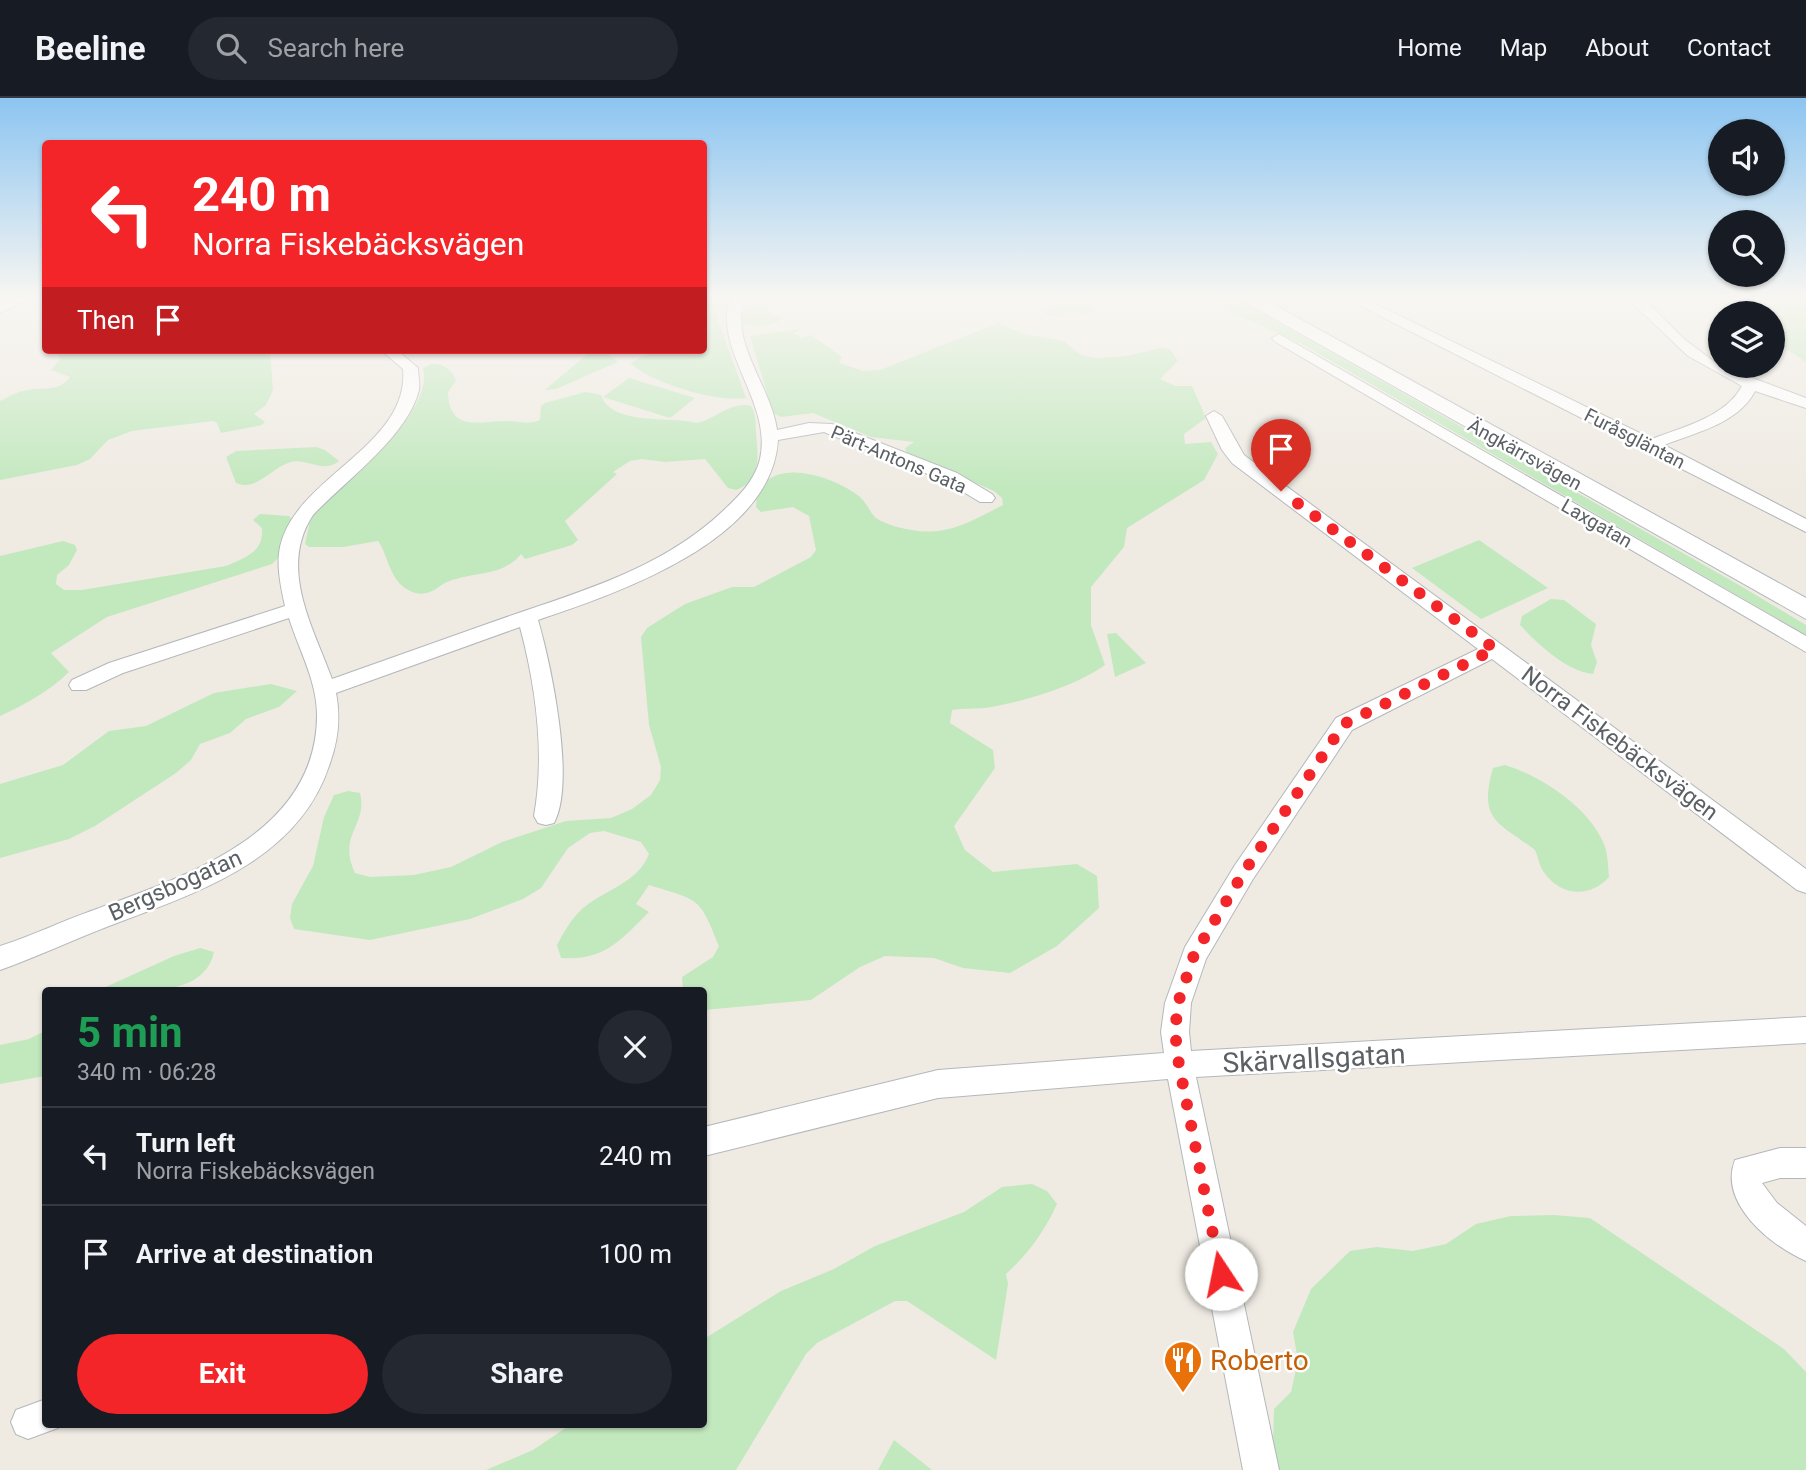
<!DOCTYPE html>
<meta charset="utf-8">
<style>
:root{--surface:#171b24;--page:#242831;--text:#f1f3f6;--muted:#9ea1a6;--line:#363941;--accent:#f32528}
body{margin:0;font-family:Roboto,sans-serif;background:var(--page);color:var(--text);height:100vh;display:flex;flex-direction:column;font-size:26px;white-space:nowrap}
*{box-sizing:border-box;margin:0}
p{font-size:23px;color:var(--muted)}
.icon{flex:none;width:38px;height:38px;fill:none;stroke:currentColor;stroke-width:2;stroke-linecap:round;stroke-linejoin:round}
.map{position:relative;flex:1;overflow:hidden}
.sheet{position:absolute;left:42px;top:889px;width:665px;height:441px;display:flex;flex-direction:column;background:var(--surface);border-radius:7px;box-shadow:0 2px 5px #0004}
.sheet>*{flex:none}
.hud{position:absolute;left:42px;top:42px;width:665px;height:214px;border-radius:7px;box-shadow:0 2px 5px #0004;background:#f32528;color:#fff;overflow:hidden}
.buttons{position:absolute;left:1708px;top:21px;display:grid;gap:14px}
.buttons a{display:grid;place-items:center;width:77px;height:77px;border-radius:50%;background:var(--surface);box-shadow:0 2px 5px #0004;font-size:35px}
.pin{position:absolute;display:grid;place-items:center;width:60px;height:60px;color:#fff;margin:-72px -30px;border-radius:50% 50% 50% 0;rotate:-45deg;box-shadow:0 0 7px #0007}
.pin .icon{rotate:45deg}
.me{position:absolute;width:77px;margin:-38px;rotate:349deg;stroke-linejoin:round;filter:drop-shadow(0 0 5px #0008)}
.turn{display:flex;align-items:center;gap:24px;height:147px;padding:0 35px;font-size:32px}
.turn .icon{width:91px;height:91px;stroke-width:2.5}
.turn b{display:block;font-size:49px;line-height:60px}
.then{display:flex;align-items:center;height:66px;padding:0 35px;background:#0003;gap:14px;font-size:26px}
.round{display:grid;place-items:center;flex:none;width:74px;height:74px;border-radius:37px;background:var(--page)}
.headline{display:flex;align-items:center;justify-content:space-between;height:119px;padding:0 35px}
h1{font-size:42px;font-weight:700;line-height:52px;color:#1e9e55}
.action{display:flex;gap:14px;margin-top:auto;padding:14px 35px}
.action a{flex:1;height:80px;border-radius:42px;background:var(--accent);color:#fff;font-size:28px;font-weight:700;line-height:80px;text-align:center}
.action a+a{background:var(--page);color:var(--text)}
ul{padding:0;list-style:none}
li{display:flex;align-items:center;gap:21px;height:98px;padding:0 35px;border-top:2px solid var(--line)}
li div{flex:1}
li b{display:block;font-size:26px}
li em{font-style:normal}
header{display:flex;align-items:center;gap:42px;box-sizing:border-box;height:98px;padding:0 35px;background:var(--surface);border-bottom:2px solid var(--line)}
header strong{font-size:33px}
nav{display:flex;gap:38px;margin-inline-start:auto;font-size:24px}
.search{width:490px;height:63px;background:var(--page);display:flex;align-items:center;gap:18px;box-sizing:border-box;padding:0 24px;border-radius:38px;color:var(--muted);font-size:26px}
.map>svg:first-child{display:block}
</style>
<header>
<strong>Beeline</strong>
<div class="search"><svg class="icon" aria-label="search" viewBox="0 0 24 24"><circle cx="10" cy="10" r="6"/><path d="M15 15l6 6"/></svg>Search here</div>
<nav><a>Home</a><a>Map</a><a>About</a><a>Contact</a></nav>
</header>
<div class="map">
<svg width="1806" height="1372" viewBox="0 0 1806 1372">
<rect width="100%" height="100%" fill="#efebe3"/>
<!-- green -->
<g fill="#c2e8be">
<path d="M704 199H722L714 211 746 300C717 305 652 285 630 265L655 252H704Z"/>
<polygon points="1222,199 1234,199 1739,487 1806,527 1806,537 1300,245 1228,213"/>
<polygon points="1711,199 1806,199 1806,264 1773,242 1773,215 1723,215"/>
<polygon points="1073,200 1097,212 1085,217 1076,213 1051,219 1042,214"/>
<path d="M756 206 766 207 773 217 783 220C772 229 752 231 740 224L739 215Z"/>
<path d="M998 225 1024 236 1064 243 1081 257 1096 260 1126 258 1161 250 1170 251 1178 263 1160 281 1176 288H1192L1206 320 1184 336 1185 346 1211 344 1218 356 1204 382 1127 430 1124 449 1091 489V527L1105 567C1074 589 1023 604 985 610 974 611 963 610 952 612L950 625 993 652 995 670 954 728 965 752 993 774 1077 766 1097 778 1099 810 1057 848 1010 875 963 870 934 860 885 858 860 869 811 902 704 912V892H683L682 879 713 859 719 848C699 798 700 803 649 787L636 806 649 814C620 843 604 863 561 860L557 847C564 834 571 821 582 811 605 791 637 786 649 756L641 744 604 733 590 735 568 750 541 790 523 801 470 821 370 842 294 831 290 820 292 806 313 768 324 719 334 697 348 693 360 695C368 728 337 736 355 775L370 779 414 777 451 769 502 744 566 723 611 720 632 711 651 697 660 682 661 669 649 627 641 539 647 530 685 506 732 489H754L811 459 816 452 809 418 793 409 761 414 756 409C759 353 833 377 860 399 867 405 870 415 876 420 887 427 900 430 912 432 947 439 973 422 1003 407L1002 400 994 393 907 355 905 350 914 344 871 339 813 315 781 319 773 315 750 238 801 231 794 235 801 240 811 237 842 259 839 265 864 273 880 272Z"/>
<path d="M56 252H270L273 292 266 307 254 316 265 324 262 327 221 335 217 325 213 323 132 333 108 342 90 361 77 367 0 382V303C9 299 18 293 28 292 44 289 59 294 70 279L51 272 60 261Z"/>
<polygon points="592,252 604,252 618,264 556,291 545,292"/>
<path d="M431 266C444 265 452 271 456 283L448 294C449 335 480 323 507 323 519 323 529 327 540 322L541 308 545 305 586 294 601 297C610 325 661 320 685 323 690 323 695 326 701 324 717 319 733 303 751 308 757 318 755 324 756 335 758 356 762 383 736 392L728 390 705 361 665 364 641 361 630 363 613 374 617 376 565 423 578 442 572 447 525 461 521 456C502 480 470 473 445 485 438 489 433 494 426 495 418 497 411 494 405 490 389 479 388 457 378 443L343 449H309L305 446 310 423 318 411C348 381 435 315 423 270Z"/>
<polygon points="629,280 695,300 670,320 603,299"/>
<path d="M316 349 325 352 339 363C323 376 307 360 291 364 272 369 256 394 236 385L226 359 236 353Z"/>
<path d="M260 416 289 418 292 422 279 459 272 466 107 519 51 555 69 574C48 594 26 606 0 618V458L63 443 75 447 77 452 69 467 57 477 56 486 64 492H82L226 468C245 460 264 454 262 430L253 422Z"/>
<polygon points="1479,442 1548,490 1481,521 1412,470"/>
<path d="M1551 501 1564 502 1596 526 1591 547 1597 564 1593 576C1566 573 1538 546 1520 527L1522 518Z"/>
<polygon points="1116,535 1146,565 1115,579 1107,536"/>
<polygon points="271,586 297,593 279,609 246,621 230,635 200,646 191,662 176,675 95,728 69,741 0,760 0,686 63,667 109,633 146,628 214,595"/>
<path d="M1505 667C1541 678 1589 709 1604 746 1608 756 1608 768 1609 779 1590 801 1559 798 1543 773 1539 767 1538 758 1535 752 1498 724 1478 723 1493 670Z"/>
<path d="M200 850 214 854C204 901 135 893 99 892L174 858Z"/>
<polygon points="45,933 45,978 0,986 0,947 29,941"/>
<path d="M1032 1086 1047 1093 1057 1106C1044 1134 1029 1155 1006 1176L1008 1186 996 1262 907 1203H895L817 1245 806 1256 736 1372H486L533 1352 570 1327 704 1326V1241L781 1193 834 1171 875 1148 964 1114 1002 1089Z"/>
<polygon points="1554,1117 1590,1120 1784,1251 1806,1274 1806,1372 1278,1372 1273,1349 1274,1311 1291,1294 1298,1263 1293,1234 1311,1191 1350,1153 1377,1149 1413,1153 1446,1146 1476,1126 1511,1118"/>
<polygon points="894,1342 932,1372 878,1372"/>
</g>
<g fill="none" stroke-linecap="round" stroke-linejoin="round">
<defs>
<g id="street">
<polygon points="13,199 31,199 0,215 0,206"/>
<path d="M731 199H745C728 244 771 287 777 332L809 325 832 326 957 375 992 396 995 400 992 404H980L945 383 824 334 778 342C772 443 618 495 538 522 551 567 576 684 554 725L546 727 538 725 534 718C545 657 536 589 520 529L336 595C341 621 338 644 329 668 297 764 195 795 109 828 72 842 37 859 0 872V848C32 838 62 823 94 812 186 778 317 736 317 617 317 583 299 552 289 520L123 575 86 592H72L69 587 72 582 109 565 285 508C281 489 276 468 280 449 295 379 410 348 403 271L381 252H397L418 270C418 277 420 285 419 292 408 338 345 383 313 417 278 470 313 529 332 581 384 563 435 544 487 526 570 496 658 475 724 412 739 398 755 382 760 361 773 303 711 251 731 199Z"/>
<path d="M1343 199H1361L1652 341C1682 329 1726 319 1742 288L1688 258 1626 199H1642L1684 241 1720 268 1806 300V310L1755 293C1739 325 1695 335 1664 347L1806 421V434Z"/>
<polygon points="1279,236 1806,538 1806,554 1274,243 1272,240"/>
<polygon points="1214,313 1222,318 1244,357 1806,771 1806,795 1797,792 1492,561 1352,632 1253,781 1206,861 1191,905 1189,934 1191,953 1806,919 1806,945 1196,979 1279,1372 1243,1372 1168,981 938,1000 704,1058 704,1029 938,972 1164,955 1161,934 1165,905 1185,849 1235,767 1336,620 1478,551 1232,365 1222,352 1206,318"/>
<path d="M1780 1050H1806V1080H1780L1762 1085 1777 1105 1806 1128V1163C1771 1148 1718 1105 1735 1062Z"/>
<polygon points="46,1301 46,1326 60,1326 58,1330 28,1341 16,1336 11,1324 16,1312"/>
</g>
<polygon id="secondary" points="1236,199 1260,199 1806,500 1806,521"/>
</defs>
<!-- street casing -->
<use href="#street" stroke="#b4b7bb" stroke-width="2"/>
<!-- secondary casing -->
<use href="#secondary" stroke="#b5b9be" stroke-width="2"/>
<!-- street -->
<use href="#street" fill="#fff" fill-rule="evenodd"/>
<!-- secondary -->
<use href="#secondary" fill="#fff" fill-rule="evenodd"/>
</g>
<!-- sky -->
<linearGradient id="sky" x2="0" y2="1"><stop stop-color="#8cc5f1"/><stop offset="0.51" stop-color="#f8f6f2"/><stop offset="1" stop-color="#f8f6f2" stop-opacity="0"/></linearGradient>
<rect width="1806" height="391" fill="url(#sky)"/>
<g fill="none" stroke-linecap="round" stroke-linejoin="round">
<!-- route -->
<polyline stroke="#f32528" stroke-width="12" stroke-dasharray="0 21.6" points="1221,1176 1179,967 1175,934 1178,905 1194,857 1244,774 1344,626 1495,551 1281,393"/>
</g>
<!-- icons -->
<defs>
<symbol id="restaurant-pin" viewBox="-11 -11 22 30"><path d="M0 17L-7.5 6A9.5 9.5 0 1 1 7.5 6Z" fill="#e8710a" stroke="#fff"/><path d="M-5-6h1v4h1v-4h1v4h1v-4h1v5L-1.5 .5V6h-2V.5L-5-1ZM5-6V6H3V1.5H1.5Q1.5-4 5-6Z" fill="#fff"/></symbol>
</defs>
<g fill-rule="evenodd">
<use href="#restaurant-pin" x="1161" y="1240" width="44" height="60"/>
</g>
<g text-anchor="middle" stroke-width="5" stroke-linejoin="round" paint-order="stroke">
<!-- far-street labels -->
<g font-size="19" fill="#5b6065" stroke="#fff">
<text transform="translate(1635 340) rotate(27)" y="7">Furåsgläntan</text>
<text transform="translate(1525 356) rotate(29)" y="7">Ängkärrsvägen</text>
<text transform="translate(899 361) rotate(23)" y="7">Pärt-Antons Gata</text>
<text transform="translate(1597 425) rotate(30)" y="7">Laxgatan</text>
</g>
<!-- street labels -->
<g font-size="23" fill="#5b6065" stroke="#fff">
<text transform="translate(1620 645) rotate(37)" y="8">Norra Fiskebäcksvägen</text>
<text transform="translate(175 787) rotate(-24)" y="8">Bergsbogatan</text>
</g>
<!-- near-street labels -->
<g font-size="28" fill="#5b6065" stroke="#fff">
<text transform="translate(1314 960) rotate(-3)" y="10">Skärvallsgatan</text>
</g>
<!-- near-food labels -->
<g font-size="28" fill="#c56008" stroke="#fff" text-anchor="start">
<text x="1210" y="1272">Roberto</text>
</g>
</g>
</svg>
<div class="buttons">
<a><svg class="icon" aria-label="sound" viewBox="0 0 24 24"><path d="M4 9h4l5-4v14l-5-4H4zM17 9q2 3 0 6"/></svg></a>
<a><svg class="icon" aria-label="search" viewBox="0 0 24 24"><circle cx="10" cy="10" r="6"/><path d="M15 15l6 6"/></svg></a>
<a><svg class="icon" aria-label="layers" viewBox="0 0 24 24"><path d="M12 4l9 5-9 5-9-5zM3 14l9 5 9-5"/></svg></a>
</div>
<div class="pin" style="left:1281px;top:393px;background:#d93025"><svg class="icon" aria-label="arrive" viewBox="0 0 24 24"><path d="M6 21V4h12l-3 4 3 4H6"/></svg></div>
<svg class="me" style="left:1221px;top:1176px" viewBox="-20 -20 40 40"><circle r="19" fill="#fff"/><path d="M0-13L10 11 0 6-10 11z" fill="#f32528"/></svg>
<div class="hud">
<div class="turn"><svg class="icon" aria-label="left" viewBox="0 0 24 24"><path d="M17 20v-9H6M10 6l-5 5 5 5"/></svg><div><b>240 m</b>Norra Fiskebäcksvägen</div></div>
<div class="then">Then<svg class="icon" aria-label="arrive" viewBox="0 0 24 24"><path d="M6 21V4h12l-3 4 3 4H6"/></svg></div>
</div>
<section class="sheet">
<div class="headline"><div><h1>5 min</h1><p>340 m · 06:28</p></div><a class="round"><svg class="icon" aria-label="close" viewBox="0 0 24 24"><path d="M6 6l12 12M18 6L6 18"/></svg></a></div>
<ul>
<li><svg class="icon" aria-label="left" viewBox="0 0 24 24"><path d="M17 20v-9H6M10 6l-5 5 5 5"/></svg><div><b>Turn left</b><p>Norra Fiskebäcksvägen</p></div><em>240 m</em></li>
<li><svg class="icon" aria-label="arrive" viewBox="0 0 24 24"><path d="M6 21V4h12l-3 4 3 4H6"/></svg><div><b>Arrive at destination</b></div><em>100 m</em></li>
</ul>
<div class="action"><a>Exit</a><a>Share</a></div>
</section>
</div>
